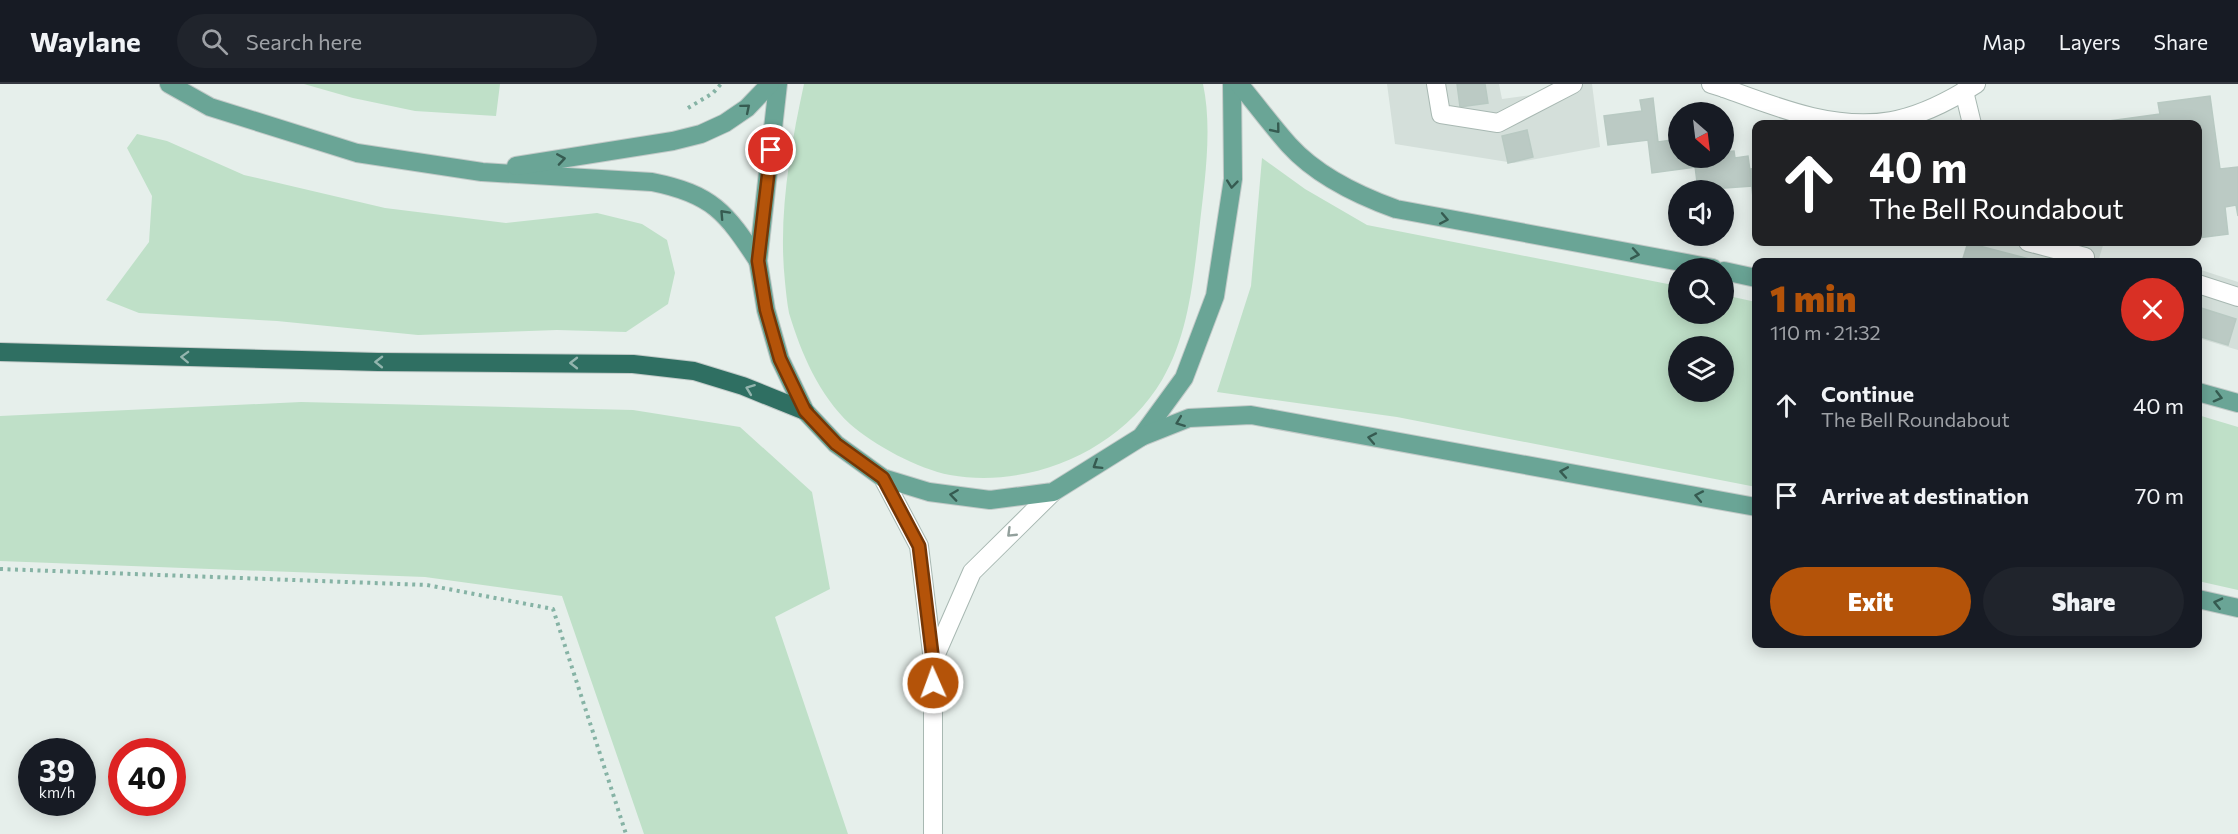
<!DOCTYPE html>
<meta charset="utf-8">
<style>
:root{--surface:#171b24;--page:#20242c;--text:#f1f3f6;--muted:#9ea1a6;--line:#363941;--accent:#b45309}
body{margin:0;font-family:Commissioner,sans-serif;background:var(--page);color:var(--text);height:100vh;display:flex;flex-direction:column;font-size:22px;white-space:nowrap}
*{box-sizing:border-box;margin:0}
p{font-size:20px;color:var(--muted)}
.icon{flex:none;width:33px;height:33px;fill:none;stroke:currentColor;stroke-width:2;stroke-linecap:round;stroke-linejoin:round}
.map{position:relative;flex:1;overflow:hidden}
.sheet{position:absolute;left:1752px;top:174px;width:450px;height:390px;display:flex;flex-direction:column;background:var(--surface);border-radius:12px;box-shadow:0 3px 15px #0003}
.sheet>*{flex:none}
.banner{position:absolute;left:1752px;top:36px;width:450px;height:126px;border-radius:12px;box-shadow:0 3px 15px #0003;background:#202124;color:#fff;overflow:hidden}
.needle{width:39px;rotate:152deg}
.fabs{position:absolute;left:1668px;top:18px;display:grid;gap:12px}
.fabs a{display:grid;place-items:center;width:66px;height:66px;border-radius:50%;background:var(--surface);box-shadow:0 3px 15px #0003;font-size:30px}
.speed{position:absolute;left:18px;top:654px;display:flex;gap:12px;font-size:30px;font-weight:700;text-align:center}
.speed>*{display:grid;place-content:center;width:78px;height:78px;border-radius:50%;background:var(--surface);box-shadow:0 3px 15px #0003;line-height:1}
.speed small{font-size:15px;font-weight:400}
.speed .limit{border:9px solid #d22;background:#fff;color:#111}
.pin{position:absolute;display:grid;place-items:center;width:51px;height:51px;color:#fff;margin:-26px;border:3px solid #fff;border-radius:50%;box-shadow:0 2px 6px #0007}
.me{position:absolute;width:66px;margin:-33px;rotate:358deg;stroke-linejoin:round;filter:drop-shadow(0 0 4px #0008)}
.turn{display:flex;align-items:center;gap:21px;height:126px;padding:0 18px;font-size:27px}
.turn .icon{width:78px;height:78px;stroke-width:2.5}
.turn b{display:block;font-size:42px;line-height:51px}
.round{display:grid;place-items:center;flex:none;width:63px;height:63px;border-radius:32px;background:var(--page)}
.headline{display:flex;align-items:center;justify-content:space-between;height:102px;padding:0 18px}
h1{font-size:36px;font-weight:800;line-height:45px;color:var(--accent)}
.button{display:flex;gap:12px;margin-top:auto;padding:12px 18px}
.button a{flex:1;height:69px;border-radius:36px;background:var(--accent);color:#fff;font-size:24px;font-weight:800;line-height:69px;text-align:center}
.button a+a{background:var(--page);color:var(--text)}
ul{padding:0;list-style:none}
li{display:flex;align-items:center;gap:18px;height:90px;padding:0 18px}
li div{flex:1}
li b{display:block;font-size:22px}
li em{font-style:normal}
header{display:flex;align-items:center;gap:36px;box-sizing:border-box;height:84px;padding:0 30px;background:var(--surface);border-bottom:2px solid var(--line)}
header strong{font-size:28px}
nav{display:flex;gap:33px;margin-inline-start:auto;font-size:21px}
.search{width:420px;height:54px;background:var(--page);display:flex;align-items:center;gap:15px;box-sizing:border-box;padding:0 21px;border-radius:33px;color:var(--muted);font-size:22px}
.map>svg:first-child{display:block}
</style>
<header>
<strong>Waylane</strong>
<div class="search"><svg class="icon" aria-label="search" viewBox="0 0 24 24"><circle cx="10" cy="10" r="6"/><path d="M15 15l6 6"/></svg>Search here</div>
<nav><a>Map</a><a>Layers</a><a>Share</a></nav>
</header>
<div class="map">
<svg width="2238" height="750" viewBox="0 0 2238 750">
<rect width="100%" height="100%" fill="#e6efeb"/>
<!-- built -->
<g fill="#d4dfda">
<polygon points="1387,0 1499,0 1502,15 1545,9 1551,0 1592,0 1600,63 1514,79 1395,60"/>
<polygon points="1967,158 2104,158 2098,178 1961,178"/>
<polygon points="2198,185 2238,198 2238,266 2198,254"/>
</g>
<!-- green -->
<g fill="#bfe0c8" fill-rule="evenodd">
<polygon points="304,0 500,0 496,32 415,27 353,14"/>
<path d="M804 0H1203C1213 46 1204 101 1199 148 1193 198 1188 252 1162 296 1120 367 1030 405 950 391 918 385 874 361 850 340 819 311 801 269 789 229 787 219 786 208 785 198 778 132 790 65 804 0Z"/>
<polygon points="137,50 167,57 244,91 385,124 506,139 597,129 642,140 667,156 675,189 668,220 626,248 557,246 418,251 277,237 139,229 106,216 149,158 152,112 127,64"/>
<path d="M1262 74 1305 105 1367 141 1678 202V230H1724V211L1756 218V403L1397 333 1217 308 1251 202ZM1724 262V308H1678V262Z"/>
<polygon points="301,318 633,326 740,343 812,408 830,505 775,533 848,750 644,750 562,512 425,493 0,477 0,332"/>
<polygon points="2198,331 2238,343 2238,506 2198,497"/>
</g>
<!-- building -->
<g fill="#bbcac4" stroke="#b8c9c2" stroke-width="1.5">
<polygon points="1457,0 1485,0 1488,19 1460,23"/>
<polygon points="2210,12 2220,85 2238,83 2238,132 2236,121 2225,123 2228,150 2198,154 2198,40 2087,40 2160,30 2158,19"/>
<polygon points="1653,14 1658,58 1678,55 1678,74 1694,74 1695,83 1652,89 1648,56 1608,61 1604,32 1642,27 1640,16"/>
<polygon points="1527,46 1533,73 1508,79 1502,52"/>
<polygon points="1734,67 1735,74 1748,72 1752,102 1698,106 1694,74 1724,74 1724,68"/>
<polygon points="1756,84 1756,122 1754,123 1750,85"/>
<polygon points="1968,159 2041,178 1962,178"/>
<polygon points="2198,223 2236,235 2228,261 2198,252"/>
</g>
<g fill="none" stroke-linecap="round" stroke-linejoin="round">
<defs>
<g id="service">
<polyline points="1436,0 1441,30 1498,39 1573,0"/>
<polyline points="1711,0 1724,4"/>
<polyline points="1964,7 1972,40"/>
<polyline points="2028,158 2085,173"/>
<polyline points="2198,200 2238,213"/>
</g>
<path id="minor" d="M1724 4C1776 23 1834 47 1891 37 1920 32 1951 16 1976 0"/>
<g id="tertiary">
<polyline points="883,394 919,462 933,577 933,750"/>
<polyline points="933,577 972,488 1053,408"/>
</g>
<g id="primary">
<path d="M169 0 210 23 357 69 482 88 652 98C712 110 726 128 758 177"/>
<polyline points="778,0 758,177 766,226 780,275 805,327 836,360 883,394 929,408 990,416 1053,408 1141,353 1184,294 1215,212 1233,95 1232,0"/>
<path d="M1239 0C1256 20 1272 42 1289 61 1317 92 1357 111 1396 125L1713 184"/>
<polyline points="516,82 673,57 701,50 725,39 747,24 770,0"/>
<polyline points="1724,187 1756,194"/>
<polyline points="2198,308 2238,319"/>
<polyline points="1141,353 1189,334 1251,331 1756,423"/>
<polyline points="2198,515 2238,524"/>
</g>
<polyline id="motorway" points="0,268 378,278 633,280 694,287 743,302 805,327"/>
</defs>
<!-- service casing -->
<use href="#service" stroke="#a8b8b2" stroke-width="20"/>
<!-- minor casing -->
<use href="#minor" stroke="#a8b8b2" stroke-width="20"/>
<!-- tertiary casing -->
<use href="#tertiary" stroke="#a8b8b2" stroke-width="20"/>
<!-- primary casing -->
<use href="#primary" stroke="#c2cac8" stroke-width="20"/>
<!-- motorway casing -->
<use href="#motorway" stroke="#c2cac8" stroke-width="20"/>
<!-- path -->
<g stroke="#86b3a5" stroke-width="4" stroke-dasharray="3 4.5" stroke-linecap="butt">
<polyline points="688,24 713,9 721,0"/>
<polyline points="0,485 427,501 553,525 626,750"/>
</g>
<!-- service -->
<use href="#service" stroke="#fff" stroke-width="18"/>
<!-- minor -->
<use href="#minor" stroke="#fff" stroke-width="18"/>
<!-- tertiary -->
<use href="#tertiary" stroke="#fff" stroke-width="18"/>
<!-- primary -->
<use href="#primary" stroke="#6aa596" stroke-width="18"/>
<!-- motorway -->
<use href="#motorway" stroke="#2f6f62" stroke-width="18"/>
</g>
<!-- one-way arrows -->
<defs><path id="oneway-chevron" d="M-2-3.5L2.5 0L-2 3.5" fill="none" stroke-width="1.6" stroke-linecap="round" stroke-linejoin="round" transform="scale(1.5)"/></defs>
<g stroke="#365b51">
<use href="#oneway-chevron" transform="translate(746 24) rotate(-40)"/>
<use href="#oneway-chevron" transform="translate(1276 45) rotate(51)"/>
<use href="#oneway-chevron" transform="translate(561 75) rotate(-9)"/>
<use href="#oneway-chevron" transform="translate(1232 100) rotate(96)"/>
<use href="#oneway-chevron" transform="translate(724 130) rotate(-133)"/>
<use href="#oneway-chevron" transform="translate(1444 135) rotate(11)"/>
<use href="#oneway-chevron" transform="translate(1635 170) rotate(10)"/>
<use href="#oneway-chevron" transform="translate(2218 313) rotate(15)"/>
<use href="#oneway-chevron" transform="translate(1180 338) rotate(159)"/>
<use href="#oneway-chevron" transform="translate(1372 354) rotate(-169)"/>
<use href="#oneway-chevron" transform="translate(1097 381) rotate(148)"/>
<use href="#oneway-chevron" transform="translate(1564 388) rotate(-170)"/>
<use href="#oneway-chevron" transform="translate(954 411) rotate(-172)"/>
<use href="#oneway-chevron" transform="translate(1699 412) rotate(-169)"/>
<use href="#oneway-chevron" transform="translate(2218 519) rotate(-167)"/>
</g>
<g stroke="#93b5ae">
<use href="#oneway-chevron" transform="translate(185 273) rotate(-178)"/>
<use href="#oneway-chevron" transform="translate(379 278) rotate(-179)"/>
<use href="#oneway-chevron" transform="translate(574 279) rotate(-180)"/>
<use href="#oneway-chevron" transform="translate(750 305) rotate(-159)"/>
</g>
<use stroke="#92a09c" href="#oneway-chevron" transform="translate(1011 449) rotate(136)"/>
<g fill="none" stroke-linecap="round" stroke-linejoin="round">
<defs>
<polyline id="route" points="771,66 758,177 766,226 780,275 805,327 836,360 883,394 919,462 933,577 933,599"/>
</defs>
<!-- route casing -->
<use href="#route" stroke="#753606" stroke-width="15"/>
<!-- route -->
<use href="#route" stroke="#b45309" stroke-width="10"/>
</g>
</svg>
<div class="fabs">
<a><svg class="needle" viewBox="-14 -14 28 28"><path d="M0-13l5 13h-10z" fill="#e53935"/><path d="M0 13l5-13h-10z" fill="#9ea1a6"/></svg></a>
<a><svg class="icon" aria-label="sound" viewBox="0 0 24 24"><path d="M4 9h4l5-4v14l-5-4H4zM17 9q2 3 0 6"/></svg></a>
<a><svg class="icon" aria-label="search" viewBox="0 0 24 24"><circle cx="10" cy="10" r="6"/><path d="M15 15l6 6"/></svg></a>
<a><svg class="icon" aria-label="layers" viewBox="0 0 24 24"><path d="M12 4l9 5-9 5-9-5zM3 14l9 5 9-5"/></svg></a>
</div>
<div class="speed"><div>39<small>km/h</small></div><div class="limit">40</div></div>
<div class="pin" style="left:771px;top:66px;background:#d93025"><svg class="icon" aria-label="arrive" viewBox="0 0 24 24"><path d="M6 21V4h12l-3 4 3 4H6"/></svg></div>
<svg class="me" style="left:933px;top:599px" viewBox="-20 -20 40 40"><circle r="17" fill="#b45309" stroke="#fff" stroke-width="3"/><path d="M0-11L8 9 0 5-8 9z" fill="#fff"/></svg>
<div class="banner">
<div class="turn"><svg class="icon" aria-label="ahead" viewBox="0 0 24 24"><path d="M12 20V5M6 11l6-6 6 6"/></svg><div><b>40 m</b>The Bell Roundabout</div></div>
</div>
<section class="sheet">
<div class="headline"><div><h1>1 min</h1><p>110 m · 21:32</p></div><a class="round" style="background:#d93025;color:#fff"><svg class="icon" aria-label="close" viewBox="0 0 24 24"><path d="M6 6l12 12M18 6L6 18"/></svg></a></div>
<ul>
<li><svg class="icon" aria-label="ahead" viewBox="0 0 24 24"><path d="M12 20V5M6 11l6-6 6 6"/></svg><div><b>Continue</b><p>The Bell Roundabout</p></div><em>40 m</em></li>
<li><svg class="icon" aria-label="arrive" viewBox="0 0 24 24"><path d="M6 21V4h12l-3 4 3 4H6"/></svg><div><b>Arrive at destination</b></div><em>70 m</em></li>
</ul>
<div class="button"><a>Exit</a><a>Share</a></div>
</section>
</div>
